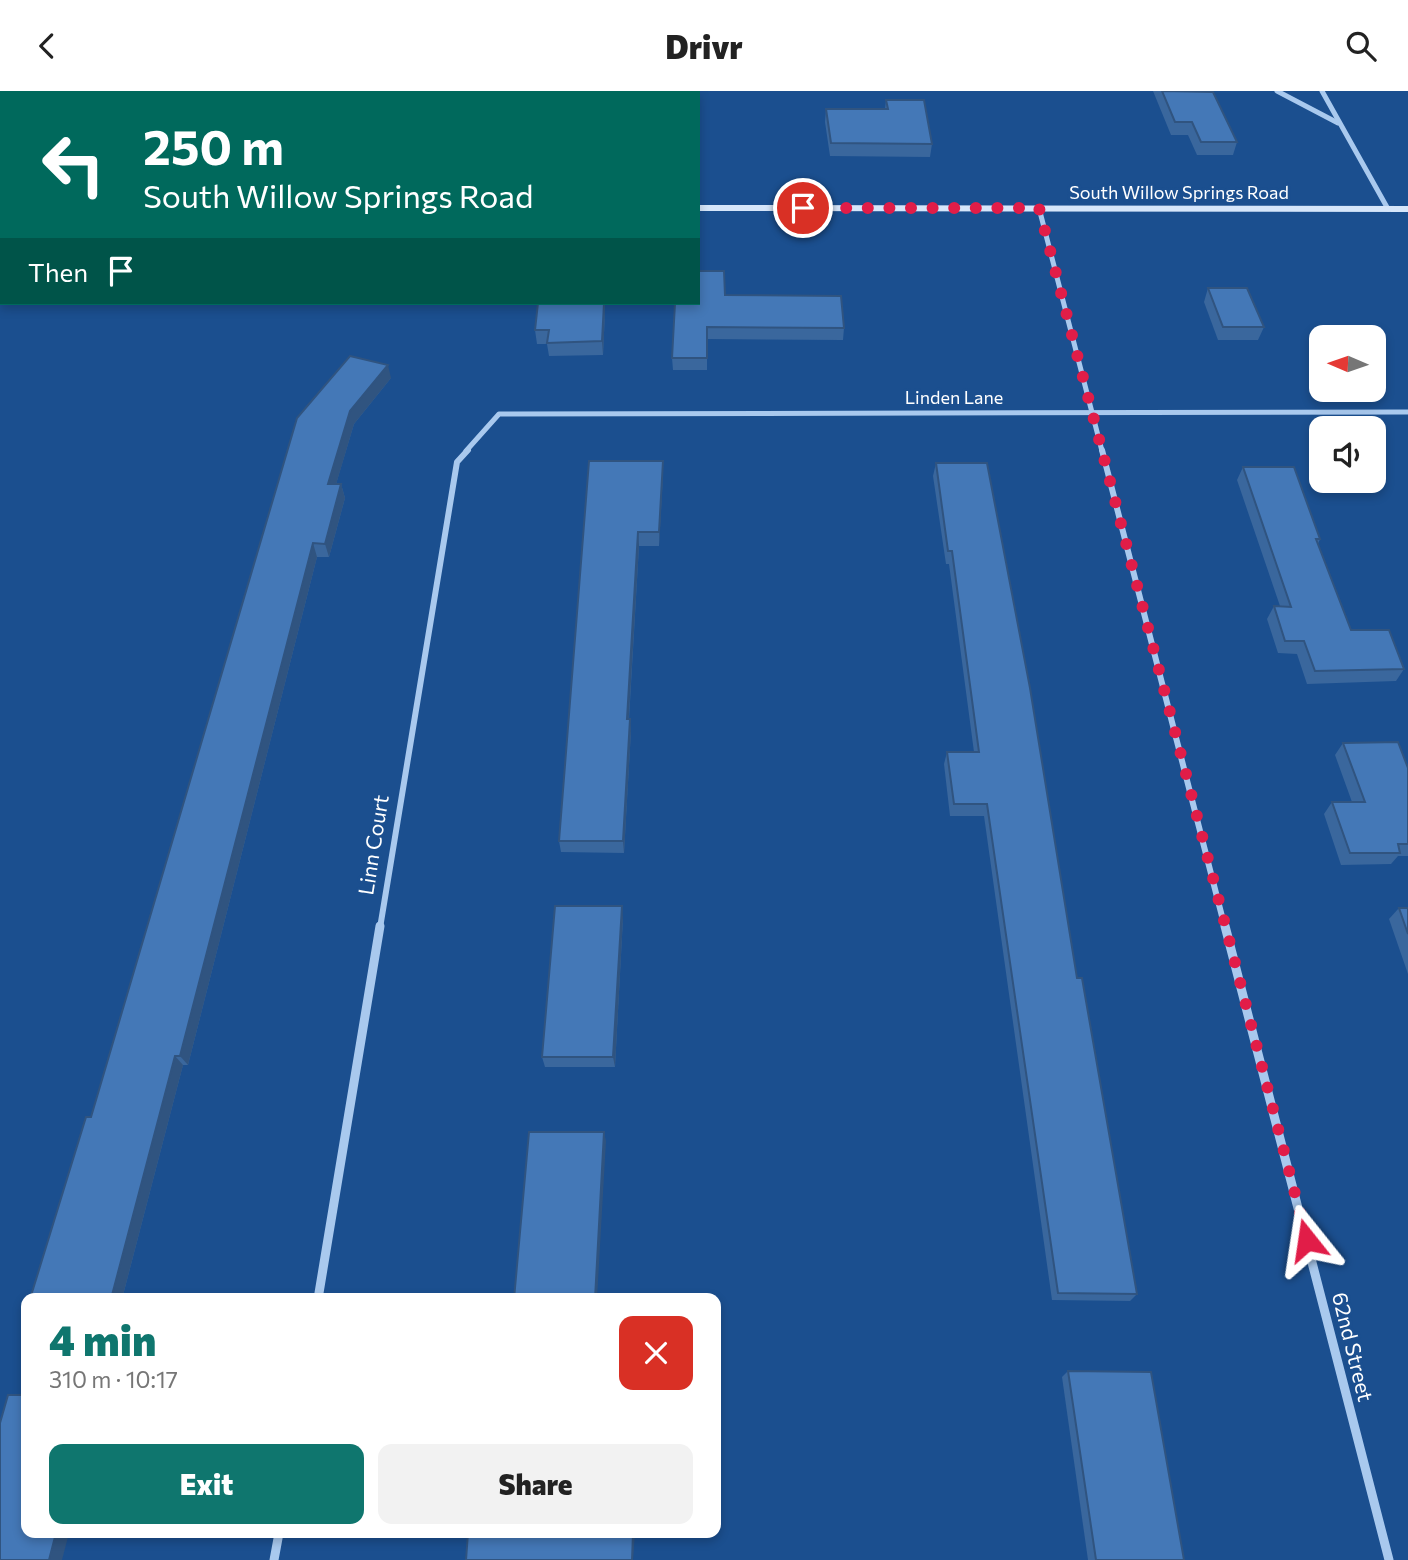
<!DOCTYPE html>
<meta charset="utf-8">
<style>
:root{--surface:#fff;--page:#f2f2f2;--text:#222;--muted:#767676;--accent:#0f766e}
body{margin:0;font-family:Commissioner,sans-serif;background:var(--page);color:var(--text);height:100vh;display:flex;flex-direction:column;font-size:26px;white-space:nowrap}
*{box-sizing:border-box;margin:0}
p{font-size:23px;color:var(--muted)}
.icon{flex:none;width:38px;height:38px;fill:none;stroke:currentColor;stroke-width:2;stroke-linecap:round;stroke-linejoin:round}
.map{position:relative;flex:1;overflow:hidden}
.side{position:absolute;left:21px;top:1202px;width:700px;height:245px;display:flex;flex-direction:column;background:var(--surface);border-radius:14px;box-shadow:0 4px 10px #0003}
.side>*{flex:none}
.guide{position:absolute;left:0px;top:0px;width:700px;height:214px;box-shadow:0 4px 10px #0003;background:#00695c;color:#fff;overflow:hidden}
.needle{width:46px;rotate:272deg}
.fabs{position:absolute;left:1309px;top:234px;display:grid;gap:14px}
.fabs a{display:grid;place-items:center;width:77px;height:77px;border-radius:14px;background:var(--surface);box-shadow:0 4px 10px #0003;font-size:35px}
.pin{position:absolute;display:grid;place-items:center;width:60px;height:60px;color:#fff;margin:-30px;border:4px solid #fff;border-radius:50%;box-shadow:0 2px 7px #0007}
.me{position:absolute;width:77px;margin:-38px;rotate:345deg;stroke-linejoin:round;filter:drop-shadow(0 0 5px #0008)}
.turn{display:flex;align-items:center;gap:24px;height:147px;padding:0 28px;font-size:32px}
.turn .icon{width:91px;height:91px;stroke-width:2.5}
.turn b{display:block;font-size:49px;line-height:60px}
.then{display:flex;align-items:center;height:66px;padding:0 28px;background:#0003;gap:14px;font-size:26px}
.round{display:grid;place-items:center;flex:none;width:74px;height:74px;border-radius:14px;background:var(--page)}
.headline{display:flex;align-items:center;justify-content:space-between;height:119px;padding:0 28px}
h1{font-size:42px;font-weight:800;line-height:52px;color:var(--accent)}
.action{display:flex;gap:14px;margin-top:auto;padding:14px 28px}
.action a{flex:1;height:80px;border-radius:14px;background:var(--accent);color:#fff;font-size:28px;font-weight:800;line-height:80px;text-align:center}
.action a+a{background:var(--page);color:var(--text)}
header{display:flex;justify-content:space-between;align-items:center;height:91px;padding:0 28px;background:var(--surface);font-size:32px;font-weight:800}
.map>svg:first-child{display:block}
</style>
<header><svg class="icon" aria-label="back" viewBox="0 0 24 24"><path d="M15 5l-7 7 7 7"/></svg>Drivr<svg class="icon" aria-label="search" viewBox="0 0 24 24"><circle cx="10" cy="10" r="6"/><path d="M15 15l6 6"/></svg></header>
<div class="map">
<svg width="1408" height="1469" viewBox="0 0 1408 1469">
<rect width="100%" height="100%" fill="#1b4f8f"/>
<g fill="none" stroke-linecap="round" stroke-linejoin="round">
<!-- street-far2 -->
<g stroke="#a9c9ee" stroke-width="5">
<polyline points="1277,0 1338,32"/>
<polyline points="1322,0 1388,118"/>
<polyline points="1039,117 1102,360"/>
<polyline points="466,360 499,323 1408,321"/>
</g>
<!-- street-far1 -->
<g stroke="#a9c9ee" stroke-width="6">
<polyline points="1102,359 1225,837"/>
<polyline points="380,837 457,371 468,359"/>
</g>
<!-- street -->
<g stroke="#a9c9ee" stroke-width="9">
<polyline points="1225,835 1389,1469"/>
<polyline points="318,1208 380,835"/>
<polyline points="274,1469 279,1442"/>
</g>
<!-- secondary -->
<g fill="#d6e6fa" fill-rule="evenodd">
<rect x="0" y="113" width="2" height="6"/>
<polygon points="698,114 1408,115 1408,121 698,120"/>
</g>
</g>
<!-- wall -->
<g fill="#3a679d">
<polygon points="1153,0 1212,0 1237,51 1233,64 1197,64 1188,44 1171,44"/>
<polygon points="886,9 932,53 930,66 830,65 825,31 826,18 885,18"/>
<polygon points="1208,197 1264,236 1258,249 1218,249 1204,211"/>
<polygon points="725,204 844,237 843,249 707,248 707,279 673,279 672,267"/>
<polygon points="538,212 605,212 605,221 603,264 549,265 547,253 537,253 535,239"/>
<polygon points="391,287 354,333 336,393 341,393 345,407 329,466 317,466 188,974 183,974 122,1208 30,1208 91,1026 297,327"/>
<polygon points="589,370 663,384 659,455 639,455 629,628 631,640 624,762 561,761 559,750"/>
<polygon points="936,372 1077,887 1137,1203 1130,1210 1052,1209 984,725 950,725 944,673 947,661 974,661 949,473 946,473 933,385"/>
<polygon points="1243,376 1320,448 1318,453 1351,539 1404,578 1396,590 1307,593 1297,563 1278,562 1267,528 1274,515 1280,515 1237,389"/>
<polygon points="1343,652 1408,677 1408,765 1398,765 1391,773 1341,774 1324,723 1332,711 1352,711 1335,664"/>
<polygon points="1399,817 1408,817 1408,883 1389,828"/>
<polygon points="623,827 615,976 545,976 542,966"/>
<polygon points="1068,1280 1184,1469 1088,1469 1062,1286"/>
</g>
<!-- shaded-wall -->
<g fill="#305480">
<polygon points="2,170 2,191 0,194 0,173"/>
<polygon points="604,212 605,221 603,264 602,250"/>
<polygon points="388,274 391,287 354,333 332,407 328,393 350,320"/>
<polygon points="663,370 663,384 659,455 659,441"/>
<polygon points="341,393 345,407 329,466 325,453"/>
<polygon points="638,441 639,455 628,640 627,628"/>
<polygon points="313,452 317,466 188,974 180,965"/>
<polygon points="630,628 631,640 624,762 623,750"/>
<polygon points="622,815 623,827 615,976 613,966"/>
<polygon points="175,965 183,974 122,1208 111,1208"/>
<polygon points="604,1041 606,1050 597,1208 595,1208"/>
<polygon points="56,1442 69,1442 62,1469 49,1469"/>
<polygon points="633,1442 635,1442 633,1469 632,1469"/>
</g>
<!-- building -->
<g fill="#4478b7" stroke="#305480" stroke-width="2">
<polygon points="1162,0 1213,1 1237,51 1201,51 1192,31 1175,31"/>
<polygon points="886,9 924,9 932,53 831,52 826,18 888,18"/>
<polygon points="0,161 2,161 2,170 0,173"/>
<polygon points="698,180 724,180 725,204 841,205 844,237 707,236 707,267 672,267 675,212 698,212"/>
<polygon points="1208,197 1247,197 1264,236 1223,236"/>
<polygon points="538,212 604,212 602,250 547,252 549,239 535,239"/>
<polygon points="350,265 388,274 350,320 328,393 341,393 325,453 313,452 180,965 175,965 111,1208 30,1208 86,1026 91,1026 297,327"/>
<polygon points="589,370 663,370 659,441 638,441 627,628 630,628 623,750 559,750"/>
<polygon points="936,372 987,372 1030,597 1077,887 1082,887 1137,1203 1058,1202 987,713 954,713 947,661 979,661 952,460 948,460"/>
<polygon points="1243,376 1294,376 1320,448 1316,448 1351,539 1389,539 1404,578 1315,580 1304,550 1285,550 1274,515 1291,516"/>
<polygon points="1398,651 1408,677 1408,753 1398,753 1400,762 1350,762 1332,711 1365,711 1343,652"/>
<polygon points="555,815 622,815 613,966 542,966"/>
<polygon points="1399,817 1408,817 1408,843"/>
<polygon points="529,1041 604,1041 595,1208 514,1208"/>
<polygon points="1068,1280 1151,1281 1184,1469 1096,1469"/>
<polygon points="8,1304 26,1304 26,1442 56,1442 49,1469 0,1469 0,1332"/>
<polygon points="468,1442 633,1442 632,1469 466,1469"/>
</g>
<g fill="none" stroke-linecap="round" stroke-linejoin="round">
<!-- route -->
<polyline stroke="#e11d48" stroke-width="12" stroke-dasharray="0 21.6" points="803,117 1039,117 1307,1149"/>
</g>
<g text-anchor="middle" stroke-width="6" stroke-linejoin="round" paint-order="stroke">
<!-- far-street labels -->
<g font-size="18" fill="#fff" stroke="#1b4f8f">
<text x="1179" y="108">South Willow Springs Road</text>
<text x="954" y="313">Linden Lane</text>
</g>
<!-- street labels -->
<g font-size="21" fill="#fff" stroke="#1b4f8f">
<text transform="translate(374 754) rotate(-81)" y="7">Linn Court</text>
<text transform="translate(1352 1256) rotate(76)" y="7">62nd Street</text>
</g>
</g>
</svg>
<div class="fabs">
<a><svg class="needle" viewBox="-14 -14 28 28"><path d="M0-13l5 13h-10z" fill="#e53935"/><path d="M0 13l5-13h-10z" fill="#767676"/></svg></a>
<a><svg class="icon" aria-label="sound" viewBox="0 0 24 24"><path d="M4 9h4l5-4v14l-5-4H4zM17 9q2 3 0 6"/></svg></a>
</div>
<div class="pin" style="left:803px;top:117px;background:#d93025"><svg class="icon" aria-label="arrive" viewBox="0 0 24 24"><path d="M6 21V4h12l-3 4 3 4H6"/></svg></div>
<svg class="me" style="left:1307px;top:1149px" viewBox="-20 -20 40 40"><path d="M0-17L14 15 0 8-14 15z" fill="#e11d48" stroke="#fff" stroke-width="4"/></svg>
<div class="guide">
<div class="turn"><svg class="icon" aria-label="left" viewBox="0 0 24 24"><path d="M17 20v-9H6M10 6l-5 5 5 5"/></svg><div><b>250 m</b>South Willow Springs Road</div></div>
<div class="then">Then<svg class="icon" aria-label="arrive" viewBox="0 0 24 24"><path d="M6 21V4h12l-3 4 3 4H6"/></svg></div>
</div>
<section class="side">
<div class="headline"><div><h1>4 min</h1><p>310 m · 10:17</p></div><a class="round" style="background:#d93025;color:#fff"><svg class="icon" aria-label="close" viewBox="0 0 24 24"><path d="M6 6l12 12M18 6L6 18"/></svg></a></div>
<div class="action"><a>Exit</a><a>Share</a></div>
</section>
</div>
